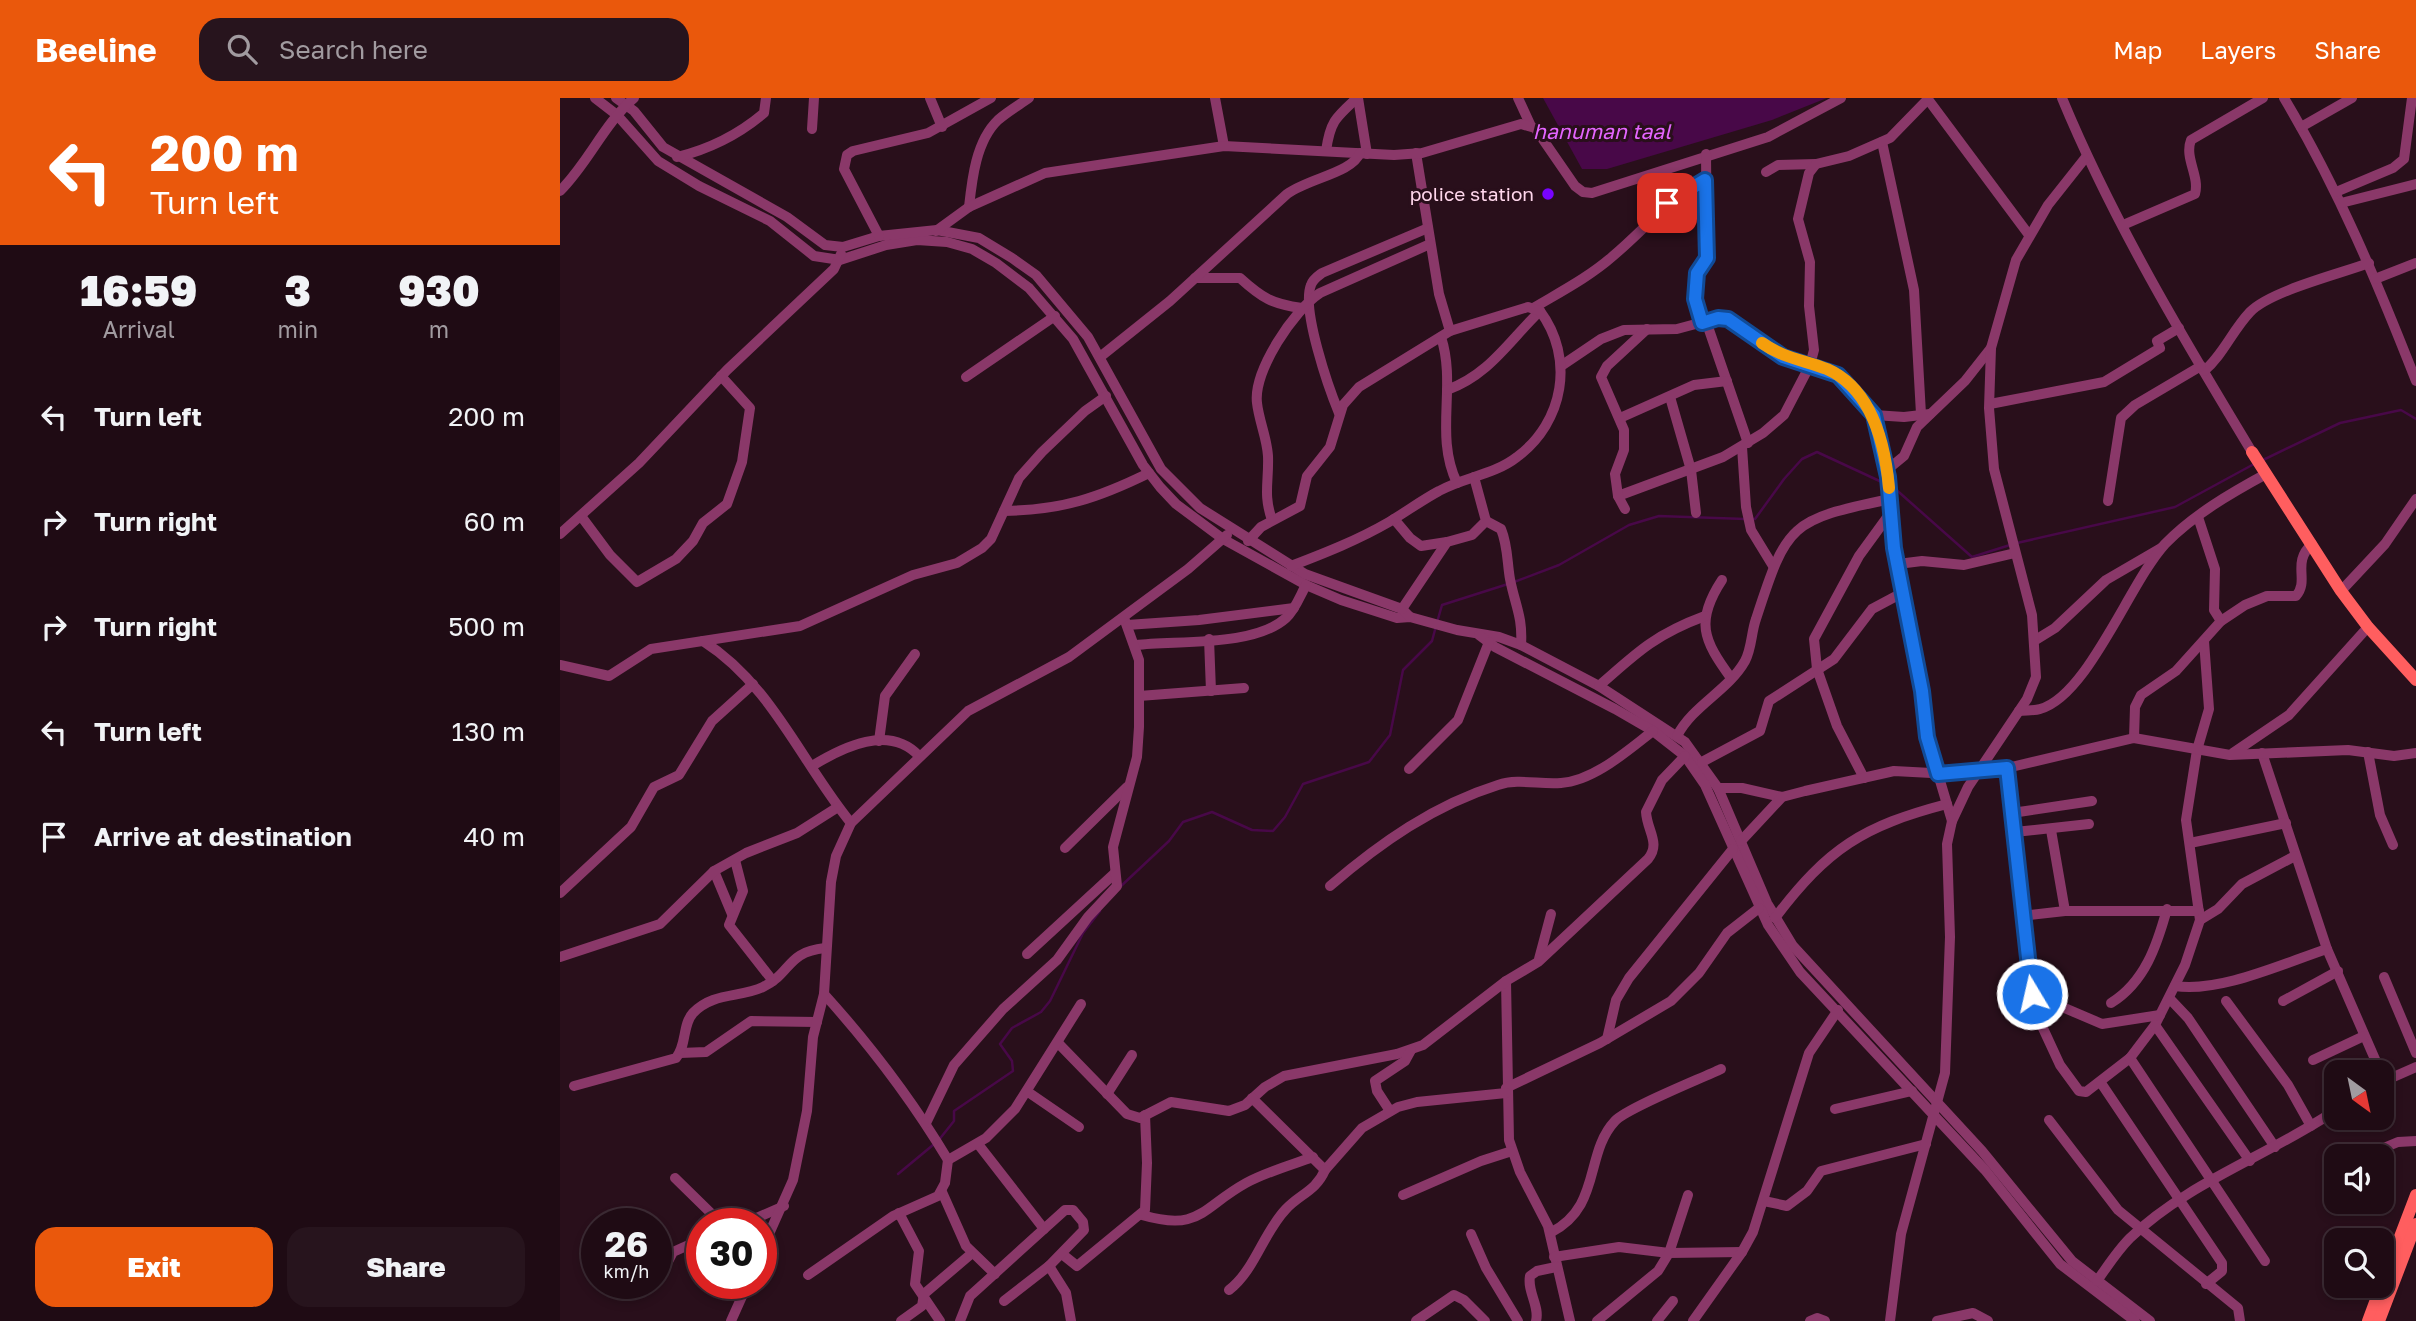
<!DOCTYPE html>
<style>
:root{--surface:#1f0b14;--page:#27141d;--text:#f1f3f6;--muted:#a19ba0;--line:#3c2b34;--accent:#ea580c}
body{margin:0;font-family:"Golos Text",sans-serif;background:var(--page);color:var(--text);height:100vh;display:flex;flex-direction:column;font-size:26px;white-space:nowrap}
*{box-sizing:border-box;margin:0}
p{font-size:23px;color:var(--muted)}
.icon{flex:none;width:38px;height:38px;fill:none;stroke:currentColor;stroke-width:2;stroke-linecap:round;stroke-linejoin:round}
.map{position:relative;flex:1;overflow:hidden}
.details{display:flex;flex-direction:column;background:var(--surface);width:560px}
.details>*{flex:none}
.hud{background:#ea580c;color:#fff;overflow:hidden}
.needle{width:46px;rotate:147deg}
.fabs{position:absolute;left:1764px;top:962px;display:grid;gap:14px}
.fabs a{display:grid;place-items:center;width:70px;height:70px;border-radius:14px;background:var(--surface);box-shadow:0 4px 10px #0003,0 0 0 2px var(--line);font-size:35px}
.speed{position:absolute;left:21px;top:1110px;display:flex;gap:14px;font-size:35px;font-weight:700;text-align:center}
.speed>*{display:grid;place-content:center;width:91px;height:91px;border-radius:50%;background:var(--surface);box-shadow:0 4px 10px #0003,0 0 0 2px var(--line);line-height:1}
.speed small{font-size:18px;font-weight:400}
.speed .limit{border:10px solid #d22;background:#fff;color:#111}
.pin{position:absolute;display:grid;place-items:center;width:60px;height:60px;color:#fff;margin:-30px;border-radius:14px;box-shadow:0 4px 10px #0006}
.me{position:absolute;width:77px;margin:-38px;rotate:351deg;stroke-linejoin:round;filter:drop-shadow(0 0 5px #0008)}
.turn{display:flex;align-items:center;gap:24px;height:147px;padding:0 35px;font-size:32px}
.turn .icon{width:91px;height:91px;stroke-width:2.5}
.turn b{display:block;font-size:49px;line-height:60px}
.eta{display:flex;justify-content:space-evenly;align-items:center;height:119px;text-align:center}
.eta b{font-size:42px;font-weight:800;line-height:49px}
.action{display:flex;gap:14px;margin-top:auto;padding:14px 35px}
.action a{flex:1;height:80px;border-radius:21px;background:var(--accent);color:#fff;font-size:28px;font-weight:800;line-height:80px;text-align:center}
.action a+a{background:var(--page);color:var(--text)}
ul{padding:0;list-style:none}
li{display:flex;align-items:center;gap:21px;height:105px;padding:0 35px}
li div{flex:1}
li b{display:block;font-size:26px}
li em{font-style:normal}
header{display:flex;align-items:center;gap:42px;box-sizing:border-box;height:98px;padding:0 35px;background:var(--accent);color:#fff}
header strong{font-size:33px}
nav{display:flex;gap:38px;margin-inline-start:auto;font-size:24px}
.search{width:490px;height:63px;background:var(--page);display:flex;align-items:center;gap:18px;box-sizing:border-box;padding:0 24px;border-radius:21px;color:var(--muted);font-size:26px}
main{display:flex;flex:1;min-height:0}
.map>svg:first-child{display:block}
</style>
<header>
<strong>Beeline</strong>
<div class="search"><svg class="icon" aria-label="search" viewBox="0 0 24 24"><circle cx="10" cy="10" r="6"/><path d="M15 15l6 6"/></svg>Search here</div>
<nav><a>Map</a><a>Layers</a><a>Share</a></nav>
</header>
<main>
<section class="details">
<div class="hud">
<div class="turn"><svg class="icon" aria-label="left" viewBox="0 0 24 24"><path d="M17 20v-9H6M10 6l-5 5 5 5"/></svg><div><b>200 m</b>Turn left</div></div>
</div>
<div class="eta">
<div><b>16:59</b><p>Arrival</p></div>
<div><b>3</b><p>min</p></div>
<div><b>930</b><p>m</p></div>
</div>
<ul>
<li><svg class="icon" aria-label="left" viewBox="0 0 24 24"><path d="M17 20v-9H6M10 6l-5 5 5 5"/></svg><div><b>Turn left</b></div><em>200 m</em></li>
<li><svg class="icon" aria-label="right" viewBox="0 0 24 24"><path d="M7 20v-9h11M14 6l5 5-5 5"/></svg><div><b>Turn right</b></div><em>60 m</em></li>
<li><svg class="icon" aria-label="right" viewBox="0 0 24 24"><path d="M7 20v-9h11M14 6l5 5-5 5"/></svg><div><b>Turn right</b></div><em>500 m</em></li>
<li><svg class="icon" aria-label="left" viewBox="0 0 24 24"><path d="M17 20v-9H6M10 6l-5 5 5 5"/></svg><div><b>Turn left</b></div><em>130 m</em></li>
<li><svg class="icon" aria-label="arrive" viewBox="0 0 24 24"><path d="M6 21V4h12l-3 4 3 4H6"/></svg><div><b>Arrive at destination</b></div><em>40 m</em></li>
</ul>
<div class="action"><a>Exit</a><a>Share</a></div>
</section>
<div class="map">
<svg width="1856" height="1223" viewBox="0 0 1856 1223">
<rect width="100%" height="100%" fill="#290f1b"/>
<!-- water -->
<polygon fill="#480848" points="983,0 1267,0 1212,22 1047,71 1022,71"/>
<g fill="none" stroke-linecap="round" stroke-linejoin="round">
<!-- stream -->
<g stroke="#480848" stroke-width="2.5">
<polyline points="1703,362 1780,325 1841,312 1856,321"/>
<polyline points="1332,388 1412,459 1450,447"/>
<polyline points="1191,421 1195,421 1224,381 1242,361 1257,354 1326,386"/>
<polyline points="1457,445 1615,409 1694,366"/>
<polyline points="954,484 999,467 1069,427 1099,418 1185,421"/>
<polyline points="878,521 882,507 948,486"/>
<polyline points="560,789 609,743 623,724 652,714 692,732 713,733 725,719 743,686 809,664 830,637 843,572 872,543 876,528"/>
<polyline points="378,1043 394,1023 394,1013 453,973 452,963 440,946 452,930 481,914 490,903 523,835 540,813"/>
<polyline points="338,1076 373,1047"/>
</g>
<!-- minor -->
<g stroke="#8a3869" stroke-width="10">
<polyline points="35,0 57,17 98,63 139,88 210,123 254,158 280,162 326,147 357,142 387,144 412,151 436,165 469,190 513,241 583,367 600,389 616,406 663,441 746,487 781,502 837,520 850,519 897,532 939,539 961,547 1039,588 1125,644 1158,690 1207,805 1233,848 1422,1053 1512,1163 1590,1223"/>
<polyline points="56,0 74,13 103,49 227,119 265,147 283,149 319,138 377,132 419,140 452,160 476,177 528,239 601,371 640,410 745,476 842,511 850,519"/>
<polyline points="370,0 382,29"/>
<polyline points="655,0 664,48"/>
<polyline points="798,0 807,56"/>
<polyline points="958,0 970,26"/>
<polyline points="1367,0 1469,137"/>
<path d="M1502 0C1553 123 1623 240 1692 354"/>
<path d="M1724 0C1778 90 1818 186 1856 283"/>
<polyline points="1741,29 1792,0"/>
<polyline points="252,31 254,0"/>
<polyline points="1322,44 1354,192 1361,316"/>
<path d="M766 53C770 24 775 20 797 0"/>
<polyline points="856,55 879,196 890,233"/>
<path d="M117 59C150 51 178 37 204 15L206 0"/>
<polyline points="1206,74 1218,67 1256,66"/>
<path d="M0 93C29 64 43 27 74 0"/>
<polyline points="1776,94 1833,70 1844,61 1852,0"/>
<polyline points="1781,105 1856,86"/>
<path d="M409 109C412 81 416 43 438 22 447 14 459 7 469 0"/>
<path d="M1563 127 1635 96C1640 78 1624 60 1631 42L1703 0"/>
<polyline points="376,133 409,109 485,75 664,48 834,57 862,55 961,26 975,30 1015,88 1023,94 1032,95 1208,39 1281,0"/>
<polyline points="319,138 284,71 287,57 293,53 368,35 431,0"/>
<path d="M635 180H680C702 200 712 206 742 210"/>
<polyline points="1815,181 1856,165"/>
<path d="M975 209C1002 193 1029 179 1053 158 1087 129 1103 106 1145 82"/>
<polyline points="1146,223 1188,345"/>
<polyline points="1142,225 1135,201 1137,175 1147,160 1146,56"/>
<path d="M881 239C897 288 874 337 897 385"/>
<path d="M540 259 610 203 727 96C749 80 792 75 800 55"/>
<polyline points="1001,268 1041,241 1064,232 1117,231 1158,220 1168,221 1222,259 1278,277 1314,317 1344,319 1370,316"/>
<path d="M1644 273C1663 257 1672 233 1690 214 1710 193 1779 176 1809 165"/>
<polyline points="406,279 495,218"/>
<path d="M887 292C929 277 949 243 980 213"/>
<polyline points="1110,299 1131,372 1136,415"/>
<polyline points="1430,306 1544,284 1600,250 1597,243 1619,230"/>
<path d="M779 315C769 291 741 211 751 187 753 181 758 178 762 175L868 130"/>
<polyline points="1314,317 1328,379 1334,450 1361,593 1367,639 1392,723"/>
<polyline points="1060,320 1134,287 1167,283"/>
<polyline points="1182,349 1186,409 1191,432 1213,468"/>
<polyline points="1327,372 1344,358 1357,329 1405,283 1431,250"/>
<polyline points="1058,398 1163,359 1203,335 1224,317 1250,267 1254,252 1249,208 1250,164 1238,121 1249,75 1256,66 1289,58 1330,40 1368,1"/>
<polyline points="1548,403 1561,320 1575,307 1641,268"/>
<polyline points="1065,411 1058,398 1055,376 1064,352 1064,332 1041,279 1047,268 1087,231"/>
<path d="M444 413C502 412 538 400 589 375"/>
<polyline points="21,418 50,457 77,484 116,461 133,443 143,425 167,406 182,364 190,310 161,278"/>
<polyline points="1638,419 1655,471 1654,512 1661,523"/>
<polyline points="834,421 850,440 861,448 887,444"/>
<path d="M712 422C703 396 709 384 708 358 707 340 699 323 697 305 693 273 734 212 760 195L870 146"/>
<path d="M926 423 941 431C948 448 947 464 950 481 955 507 963 519 961 547"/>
<polyline points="0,436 79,365 167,272 274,171 281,156"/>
<path d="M688 443 701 429 740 408 747 378 770 349 783 307 799 289 890 233 968 209 980 213C1015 260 1004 324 957 359 934 377 904 379 879 393 862 402 846 414 829 424 798 442 765 455 731 468"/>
<polyline points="1338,466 1362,463 1404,467 1455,455"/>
<path d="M1162 482C1135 523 1143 542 1171 580"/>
<polyline points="1781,493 1825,446 1856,401"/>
<polyline points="842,511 887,444 912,437 926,423 914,379"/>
<polyline points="567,527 639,522 734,510"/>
<polyline points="919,537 935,549 1055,611 1093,633 1125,658 1145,687 1208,827 1240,874 1425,1072 1500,1166 1575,1223"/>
<polyline points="649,541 651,593"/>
<path d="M143 543C212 587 241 664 291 725"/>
<polyline points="1474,543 1495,530 1546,482 1601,450"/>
<path d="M576 547C617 542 694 549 726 520 735 512 740 498 746 487"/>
<polyline points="0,567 49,578 91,551 240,528 353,477 397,465 422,450 431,441 459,380 482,354 525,313 546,298"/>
<path d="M1039 588C1077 554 1096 536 1145 518"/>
<polyline points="579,598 684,590"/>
<path d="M1459 613C1465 612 1474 613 1480 611 1528 598 1570 484 1605 446 1633 417 1671 395 1706 376"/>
<path d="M1117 638C1133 607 1168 593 1185 563 1192 550 1191 535 1196 521 1227 425 1230 422 1330 401"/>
<path d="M1574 640 1575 609 1581 597 1616 573 1661 523 1685 507 1707 498H1736C1750 482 1731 465 1752 446"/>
<polyline points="319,643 325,598 355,556"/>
<polyline points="1808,654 1820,717 1833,747"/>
<polyline points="1673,655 1729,617 1808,529"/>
<polyline points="1702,655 1767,851 1821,975"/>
<polyline points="1142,664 1200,633 1209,603 1274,561 1312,511 1342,495"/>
<path d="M252 668C283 649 329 626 359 658"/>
<polyline points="1447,670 1464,841 1475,913 1500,967 1519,993 1526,994 1570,960 1595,927 1625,867 1640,822 1626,722 1637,652 1649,611 1644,543"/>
<polyline points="849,671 898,622 929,544"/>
<polyline points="1304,680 1277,628 1257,571 1254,541 1299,458 1331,414"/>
<polyline points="1158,690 1182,690 1222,699"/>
<polyline points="1452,715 1532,703"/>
<polyline points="1491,732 1505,813"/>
<polyline points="1455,734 1529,726"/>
<polyline points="1181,743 1222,699 1245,693 1334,673 1390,676 1447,670 1574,640 1670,657 1788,652 1834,658 1856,655"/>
<polyline points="1630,745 1726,725"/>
<polyline points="505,750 567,689"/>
<polyline points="175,762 183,793 169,827 213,883"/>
<polyline points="154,773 172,816"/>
<path d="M770 788C820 745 874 707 938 687 959 680 980 687 1001 685 1034 683 1068 652 1093 633"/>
<polyline points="0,795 71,729 94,689 119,677 152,623 193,586"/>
<polyline points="1462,818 1505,813 1639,813"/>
<path d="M1215 820C1268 750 1303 728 1387 706"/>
<polyline points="1640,822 1658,811 1682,786 1735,758"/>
<polyline points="467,856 555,775"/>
<polyline points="0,859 100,826 154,773 186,755 237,735 278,709"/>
<polyline points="979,861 991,816"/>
<polyline points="1824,879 1856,955"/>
<polyline points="946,883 949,1042 960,1074 988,1128 1010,1223"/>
<path d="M1615 888C1660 895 1724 865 1767 851"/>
<path d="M264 896C311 948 352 1002 388 1062"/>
<polyline points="1472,896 1542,926 1600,917"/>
<polyline points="1610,901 1628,920 1715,1049"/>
<polyline points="1666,903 1728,987 1751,1028"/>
<polyline points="1723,903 1778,873"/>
<path d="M1551 905C1585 884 1597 847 1607 811"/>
<polyline points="1595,927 1690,1063"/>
<polyline points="1047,941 1056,902 1069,880 1173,751"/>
<path d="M499 946 567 1016 580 1020 611 1004 669 1013 685 1007 705 989 724 978 837 956 863 947 946 883 978 864 1088 761C1101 745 1087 733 1086 714L1102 682 1125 658"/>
<polyline points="120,955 146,954 191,923 257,924"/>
<polyline points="1570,960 1705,1163"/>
<polyline points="1753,962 1804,938"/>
<polyline points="1822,984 1856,969"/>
<polyline points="1541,985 1662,1165 1662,1173 1646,1186"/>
<path d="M14 988 116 960C127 947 122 927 133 915 153 894 180 900 203 889 232 875 226 854 265 850"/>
<polyline points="946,990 1040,945 1111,903 1139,875 1167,835 1199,810"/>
<polyline points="468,994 519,1029"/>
<polyline points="547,996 572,957"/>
<polyline points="692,1000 765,1072 802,1030 838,1009 857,1004 946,995"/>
<polyline points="1275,1011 1352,993"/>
<polyline points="830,1013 817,993 815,983 845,963 851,952"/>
<polyline points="1489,1022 1558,1112 1678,1210 1680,1223"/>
<polyline points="366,1025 394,967 443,911 497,862 528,819 557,788 553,749 577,659 579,629 579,562 564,520"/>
<polyline points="418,1046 484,1131"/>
<polyline points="1802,1059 1838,1044 1856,1043"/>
<polyline points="1770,1072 1776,1070"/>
<polyline points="115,1080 161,1125"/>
<polyline points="382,1094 406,1148 435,1176"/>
<polyline points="843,1097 921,1063 952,1053"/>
<polyline points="1204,1103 1227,1108 1247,1093 1261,1073 1366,1046"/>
<polyline points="339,1115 359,1153 355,1186 380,1223"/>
<path d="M582 1117C640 1134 641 1110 686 1085 706 1074 731 1067 753 1059"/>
<polyline points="185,1125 224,1108"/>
<path d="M990 1135C1042 1109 1024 1056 1055 1023 1067 1010 1140 981 1161 971"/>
<polyline points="911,1136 926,1170 958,1223"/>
<polyline points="201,1154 233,1082 247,1013 253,939 264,896 271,784 276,758 291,725 408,613 509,559 628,471 667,437"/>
<polyline points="502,1156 517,1168 585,1112 587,1065 585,1017"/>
<polyline points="994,1159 1059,1149 1109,1155 1182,1154"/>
<polyline points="489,1168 506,1195 511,1223"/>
<polyline points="101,1177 113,1154 142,1141"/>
<polyline points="248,1177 333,1118 378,1098 385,1085 388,1062 426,1040 455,1011 521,906"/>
<path d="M1537 1183C1547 1169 1557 1153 1570 1140 1628 1084 1710 1057 1776 1012"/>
<path d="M669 1192C695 1172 703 1135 726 1111 740 1096 756 1093 765 1072"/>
<polyline points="171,1223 188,1185"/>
<polyline points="341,1223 362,1208 364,1196 411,1156"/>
<polyline points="400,1223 410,1198 505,1112 513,1112 523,1124 524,1132 489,1168 444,1203"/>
<polyline points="856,1223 894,1197 904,1202 925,1223"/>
<path d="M976 1223C980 1208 967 1194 970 1178L977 1173 996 1169"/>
<polyline points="1037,1223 1098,1173 1109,1155 1128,1097"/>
<polyline points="1097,1223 1113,1203"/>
<polyline points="1133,1223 1182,1154 1193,1134 1249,955 1278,912"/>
<polyline points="1250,1223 1257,1220 1265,1223"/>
<polyline points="1330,1223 1341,1136 1385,975 1390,839 1387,746 1392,723 1408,689 1467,601 1476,579 1472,517 1434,371 1429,310 1431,250 1456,162 1488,107 1526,59"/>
<polyline points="1377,1223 1413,1215 1428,1223"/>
</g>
<!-- major -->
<g stroke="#ff5e5f" stroke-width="12">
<polyline points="1692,354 1781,493 1808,529 1856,582"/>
<polyline points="1822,1186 1856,1097"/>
<polyline points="1808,1223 1821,1188"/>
<polyline points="1819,1223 1856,1126"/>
</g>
</g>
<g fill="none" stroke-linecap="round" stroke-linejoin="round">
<defs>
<polyline id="route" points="1107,105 1145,82 1147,160 1137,175 1135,201 1142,225 1158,220 1168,221 1223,259 1278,277 1314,317 1328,379 1334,450 1362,593 1367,639 1378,676 1447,670 1472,896"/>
</defs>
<!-- route casing -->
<use href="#route" stroke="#114b97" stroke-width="18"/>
<!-- route -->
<use href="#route" stroke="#1a73e8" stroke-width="12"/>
<!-- slow -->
<path stroke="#f59e0b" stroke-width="12" d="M1202 245C1223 260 1244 262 1267 271 1312 291 1325 346 1329 390"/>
</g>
<!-- markers -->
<circle fill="#7803ff" stroke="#290f1b" stroke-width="2.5" cx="988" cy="96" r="7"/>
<g text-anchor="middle" stroke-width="6" stroke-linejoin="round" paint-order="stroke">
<!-- poi labels -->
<g font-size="19" fill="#ffd7ec" stroke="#290f1b" text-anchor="end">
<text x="974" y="103">police station</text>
</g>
<!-- water labels -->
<g font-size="21" font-style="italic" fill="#e465ff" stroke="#290f1b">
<text x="1042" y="41">hanuman taal</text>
</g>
</g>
</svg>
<div class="fabs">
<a><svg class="needle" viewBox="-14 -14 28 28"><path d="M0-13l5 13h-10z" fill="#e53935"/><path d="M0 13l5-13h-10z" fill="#a19ba0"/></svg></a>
<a><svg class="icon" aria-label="sound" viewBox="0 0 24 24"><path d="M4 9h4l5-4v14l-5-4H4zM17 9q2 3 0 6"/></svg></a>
<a><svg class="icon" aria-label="search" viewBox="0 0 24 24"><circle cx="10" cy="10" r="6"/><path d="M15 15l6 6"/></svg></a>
</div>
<div class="speed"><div>26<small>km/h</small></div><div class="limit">30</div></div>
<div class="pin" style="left:1107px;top:105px;background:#d93025"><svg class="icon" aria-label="arrive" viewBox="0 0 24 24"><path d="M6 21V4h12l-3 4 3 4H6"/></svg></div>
<svg class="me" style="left:1472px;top:896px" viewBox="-20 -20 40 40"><circle r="17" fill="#1a73e8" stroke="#fff" stroke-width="3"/><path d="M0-11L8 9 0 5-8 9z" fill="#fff"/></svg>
</div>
</main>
